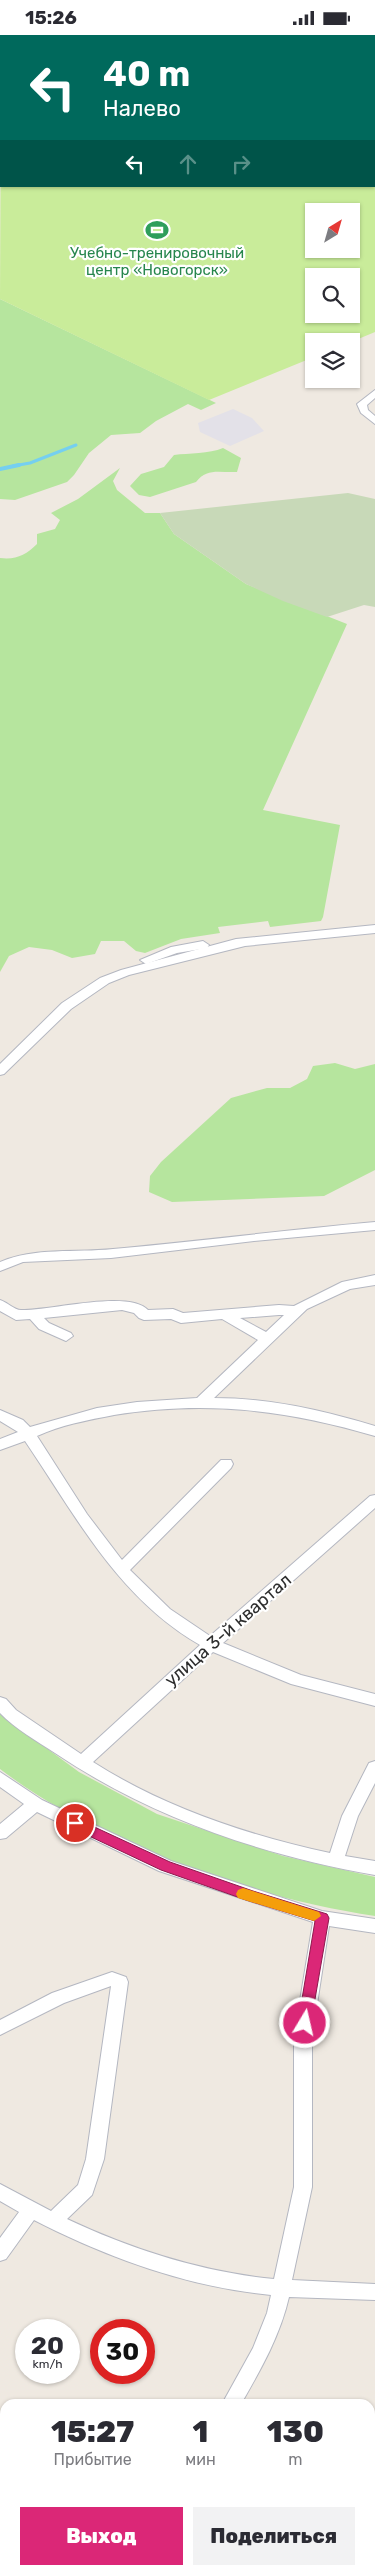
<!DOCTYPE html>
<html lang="ru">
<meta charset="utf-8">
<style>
:root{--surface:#fff;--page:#f2f2f3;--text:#2b2b33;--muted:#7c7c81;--accent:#db2777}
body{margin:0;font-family:Rubik,sans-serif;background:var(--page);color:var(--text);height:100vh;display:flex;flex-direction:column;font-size:19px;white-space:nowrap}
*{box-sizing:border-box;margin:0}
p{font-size:16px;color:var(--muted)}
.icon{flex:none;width:28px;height:28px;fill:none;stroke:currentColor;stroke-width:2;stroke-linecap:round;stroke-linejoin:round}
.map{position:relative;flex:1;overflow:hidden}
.drawer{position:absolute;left:0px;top:2364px;width:375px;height:176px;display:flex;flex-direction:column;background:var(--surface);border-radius:15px 15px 0 0;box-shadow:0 1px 4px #0004}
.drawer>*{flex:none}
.top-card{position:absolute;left:0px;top:0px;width:375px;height:152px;box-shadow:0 1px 4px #0004;background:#00695c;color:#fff;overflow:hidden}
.needle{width:32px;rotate:37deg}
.tools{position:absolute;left:305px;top:168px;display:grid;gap:10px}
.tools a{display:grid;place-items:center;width:55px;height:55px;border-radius:0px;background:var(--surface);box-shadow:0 1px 4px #0004;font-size:25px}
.speed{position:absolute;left:15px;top:2284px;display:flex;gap:10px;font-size:25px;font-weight:700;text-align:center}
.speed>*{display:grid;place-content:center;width:65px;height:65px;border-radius:50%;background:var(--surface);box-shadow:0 1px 4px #0004;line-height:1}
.speed small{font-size:12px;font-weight:400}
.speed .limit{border:8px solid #d22;background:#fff;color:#111}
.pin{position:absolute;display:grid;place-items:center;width:42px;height:42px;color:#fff;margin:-21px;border:2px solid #fff;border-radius:50%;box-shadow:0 1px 5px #0007}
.me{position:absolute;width:55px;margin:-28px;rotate:9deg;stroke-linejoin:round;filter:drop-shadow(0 0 4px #0008)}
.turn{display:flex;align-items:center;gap:18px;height:105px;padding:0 20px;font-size:22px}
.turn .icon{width:65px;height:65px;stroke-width:2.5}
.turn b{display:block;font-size:35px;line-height:42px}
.lanes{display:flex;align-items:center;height:48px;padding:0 20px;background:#0003;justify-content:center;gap:25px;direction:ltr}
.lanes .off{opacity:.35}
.eta{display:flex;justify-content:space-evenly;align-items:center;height:85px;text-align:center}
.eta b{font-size:30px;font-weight:800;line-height:35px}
.cta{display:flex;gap:10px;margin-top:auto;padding:10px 20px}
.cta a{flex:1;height:58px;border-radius:0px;background:var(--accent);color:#fff;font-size:20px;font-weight:800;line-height:58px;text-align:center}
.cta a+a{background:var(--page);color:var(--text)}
.status{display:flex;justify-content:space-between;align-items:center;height:35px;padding:0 25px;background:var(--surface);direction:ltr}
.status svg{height:14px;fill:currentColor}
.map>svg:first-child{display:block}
</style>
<div class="status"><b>15:26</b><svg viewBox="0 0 49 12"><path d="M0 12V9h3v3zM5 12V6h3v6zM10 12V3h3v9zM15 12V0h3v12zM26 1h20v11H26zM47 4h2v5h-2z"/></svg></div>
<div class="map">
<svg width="375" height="2539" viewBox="0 0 375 2539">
<rect width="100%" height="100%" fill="#efe9e1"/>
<!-- industrial -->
<polygon fill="#e3e1e8" points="233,374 252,383 264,396 230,411 200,397 198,388"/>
<!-- green -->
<g fill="#b6e59e">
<polygon points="0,264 216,368 201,375 188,369 156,386 140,398 111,400 89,418 74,440 67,447 15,465 0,464"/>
<path d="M223 413 241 423 237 437C221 438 207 432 196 447L150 462 139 460 130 451 141 439 164 432 174 420C189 418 209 419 223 413Z"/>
<path d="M120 433 113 446 117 455 145 478H160L174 499 246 549 347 589 263 775 340 790 323 882 321 886 270 892 268 886 218 892 220 898 181 904 145 918 136 916 124 906H101L95 919 72 923 52 915 29 912 9 921 0 937V523C16 525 26 520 37 509V499L55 494 60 485 51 478 78 464Z"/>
<polygon points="335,1028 355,1034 375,1029 375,1135 324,1161 172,1167 149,1157 150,1141 161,1127 231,1063 267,1053 290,1053 307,1044 313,1031"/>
<path d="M0 1679 79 1737 157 1779 283 1821 375 1842V1881C252 1863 100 1810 0 1734Z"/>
</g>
<!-- cemetery -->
<polygon fill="#c8d9b8" points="348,458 375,464 375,572 364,570 327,582 283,566 246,549 174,499 160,478"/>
<!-- pitch -->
<g fill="#c9ec9a" fill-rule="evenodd">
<polygon points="41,0 278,0 281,1 43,1"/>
<path d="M1 42V151H374L375 44V297L351 307 314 306V322L209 365 0 264ZM314 176H351V214H314ZM314 241H351V279H314Z"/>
</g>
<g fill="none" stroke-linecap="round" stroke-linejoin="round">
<!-- stream-far1 -->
<polyline stroke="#75cff0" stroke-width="3" points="13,431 30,428 76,410"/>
<!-- stream -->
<polyline stroke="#75cff0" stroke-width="4" points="0,434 19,430"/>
<defs>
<g id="minor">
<polygon points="375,355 375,363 367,370 368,375 375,381 375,389 361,378 357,369"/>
<polygon points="375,890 375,898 245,911 129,940 109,948 71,974 4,1039 0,1040 0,1029 62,968 100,943 121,935 236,904"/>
<polygon points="203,906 209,910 207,913 177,918 146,929 140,925 171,912"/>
<path d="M375 1187V1195L254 1206 111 1223 23 1227 0 1236V1227C35 1212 75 1218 113 1214 200 1206 287 1195 375 1187Z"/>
<path d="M375 1240V1250L350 1254 307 1274 214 1363C269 1363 322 1375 375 1391V1401C287 1375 206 1365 114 1380 88 1385 61 1390 37 1401L87 1479 122 1525 221 1425H231L233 1429 231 1433 130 1535 170 1574 210 1601 370 1461 375 1460V1473L223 1608 301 1640 375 1659V1671L291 1649 213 1617 93 1727C165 1773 247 1800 330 1818L342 1781 369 1728 375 1726V1748L358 1781 345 1821 375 1826V1840C261 1820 152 1783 55 1718 37 1706 15 1694 0 1678V1662L6 1664 16 1675 81 1719 200 1610C118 1563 76 1481 25 1406L0 1415V1404L18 1397 0 1386V1375L23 1385 30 1392 97 1373 137 1367 197 1363 258 1305 222 1284 181 1288 171 1284 144 1285 139 1283 134 1278 122 1275 44 1283 49 1288 71 1298 73 1301 66 1306 39 1294 30 1284 16 1285 0 1276V1265C7 1267 14 1275 21 1275 49 1276 129 1254 148 1275L173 1274 183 1278 279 1270 294 1271 342 1247ZM279 1280H284L266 1297 240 1283Z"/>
<path d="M0 1737 42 1765 171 1826 322 1876 375 1884V1898L329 1891 312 2002V2152L292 2245 375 2249V2265L289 2262C280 2301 261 2334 241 2369H222L253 2313 267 2278 271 2260C188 2252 108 2223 34 2185L6 2224 0 2226V2203L19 2177 0 2166V2149L51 2176 78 2150 86 2124 111 1951 64 1968 0 2000V1985L52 1958 112 1937 126 1942 128 1947 104 2124 92 2160 67 2184C133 2215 202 2237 274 2244L294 2152V2002L313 1887 159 1836 37 1777 6 1803 0 1804V1789L24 1769 0 1752Z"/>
<polygon points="375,2446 375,2464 370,2466 370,2448"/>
<polygon points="90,2535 111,2535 109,2539 88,2539"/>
<polygon points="222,2535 246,2535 244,2539 220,2539"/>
</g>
<g id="tertiary">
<polygon points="306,0 318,0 319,1 307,1"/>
<rect x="374" y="26" width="1" height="6"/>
</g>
</defs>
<!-- minor casing -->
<use href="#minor" stroke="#b4b7c1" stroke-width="2"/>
<!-- tertiary casing -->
<use href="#tertiary" stroke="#b4b7c1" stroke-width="3"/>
<!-- minor -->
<use href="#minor" fill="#fff" fill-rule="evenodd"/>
<!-- tertiary -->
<use href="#tertiary" fill="#fff" fill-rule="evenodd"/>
</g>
<!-- route -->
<polygon fill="#db2777" stroke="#8e194d" points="75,1783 170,1827 253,1856 327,1879 329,1883 310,1993 300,1993 298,1988 315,1886 246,1865 161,1835 70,1792 68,1788"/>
<!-- slow -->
<polygon fill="#f59e0b" points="243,1853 319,1877 321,1881 314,1886 238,1863 236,1859 238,1855"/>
<!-- icons -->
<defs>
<symbol id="stadium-bare" viewBox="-9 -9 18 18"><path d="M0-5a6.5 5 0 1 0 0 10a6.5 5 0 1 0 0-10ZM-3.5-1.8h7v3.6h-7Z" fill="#2e9e5b" stroke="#fff" stroke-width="2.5" paint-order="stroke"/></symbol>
</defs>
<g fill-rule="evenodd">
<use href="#stadium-bare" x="141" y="179" width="32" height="32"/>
</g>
<g text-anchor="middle" stroke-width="4.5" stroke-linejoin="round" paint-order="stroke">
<!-- far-leisure labels -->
<g font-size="15" fill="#27864d" stroke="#fff">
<text x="157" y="223">Учебно-тренировочный<tspan x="157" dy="17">центр «Новогорск»</tspan></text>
</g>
<!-- street labels -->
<g font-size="18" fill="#2e2e2e" stroke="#fff">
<text transform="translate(228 1595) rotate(-41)" y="6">улица 3-й квартал</text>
</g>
</g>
</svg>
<div class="tools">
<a><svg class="needle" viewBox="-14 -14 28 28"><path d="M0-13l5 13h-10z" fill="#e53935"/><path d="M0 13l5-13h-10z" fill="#7c7c81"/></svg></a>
<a><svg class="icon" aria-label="search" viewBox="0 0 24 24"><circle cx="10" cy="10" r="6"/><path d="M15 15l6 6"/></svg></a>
<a><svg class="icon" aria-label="layers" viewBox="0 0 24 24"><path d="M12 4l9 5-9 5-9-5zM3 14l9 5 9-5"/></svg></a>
</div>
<div class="speed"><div>20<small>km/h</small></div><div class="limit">30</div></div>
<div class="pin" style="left:75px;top:1788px;background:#d93025"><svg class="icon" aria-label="arrive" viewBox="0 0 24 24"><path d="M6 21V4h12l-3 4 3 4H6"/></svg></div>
<svg class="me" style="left:305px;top:1988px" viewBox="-20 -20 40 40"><circle r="17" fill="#db2777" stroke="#fff" stroke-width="3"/><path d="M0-11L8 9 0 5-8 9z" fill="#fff"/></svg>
<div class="top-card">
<div class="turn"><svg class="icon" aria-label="left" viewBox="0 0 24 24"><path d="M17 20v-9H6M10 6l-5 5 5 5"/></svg><div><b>40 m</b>Налево</div></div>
<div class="lanes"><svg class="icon" aria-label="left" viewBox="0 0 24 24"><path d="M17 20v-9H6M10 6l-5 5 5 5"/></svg><svg class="icon off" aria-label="ahead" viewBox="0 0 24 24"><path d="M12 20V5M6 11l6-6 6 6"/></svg><svg class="icon off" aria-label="right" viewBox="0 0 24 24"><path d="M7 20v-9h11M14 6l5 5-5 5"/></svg></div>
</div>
<section class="drawer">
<div class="eta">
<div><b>15:27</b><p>Прибытие</p></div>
<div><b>1</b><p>мин</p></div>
<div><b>130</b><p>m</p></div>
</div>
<div class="cta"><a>Выход</a><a>Поделиться</a></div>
</section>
</div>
